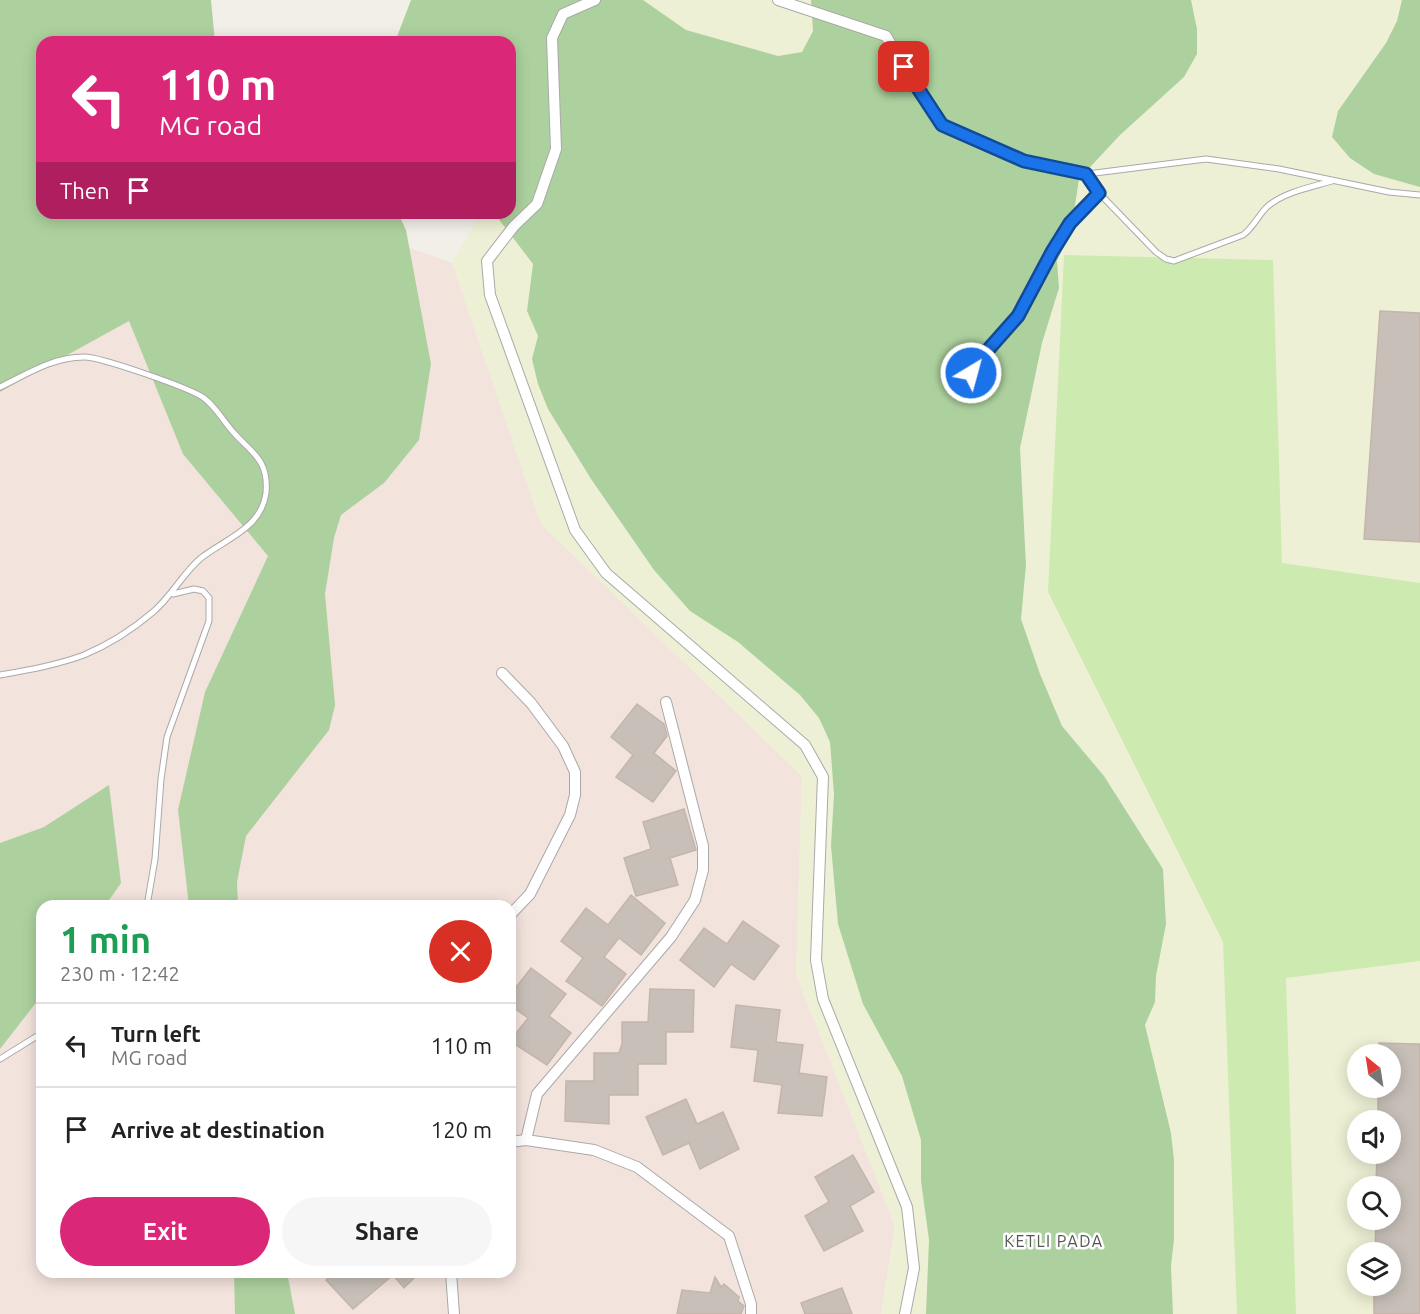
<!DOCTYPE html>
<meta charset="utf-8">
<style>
:root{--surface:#fff;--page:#f6f6f6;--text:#222;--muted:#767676;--line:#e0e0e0;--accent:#db2777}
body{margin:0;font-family:Ubuntu,sans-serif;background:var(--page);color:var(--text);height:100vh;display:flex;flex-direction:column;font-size:22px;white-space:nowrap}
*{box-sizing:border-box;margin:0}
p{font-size:20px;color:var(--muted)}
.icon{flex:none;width:33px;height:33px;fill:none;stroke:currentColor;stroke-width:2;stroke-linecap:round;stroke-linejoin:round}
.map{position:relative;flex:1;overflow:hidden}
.panel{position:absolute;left:36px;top:900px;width:480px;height:378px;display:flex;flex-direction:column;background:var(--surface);border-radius:18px;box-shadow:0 3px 15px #0003}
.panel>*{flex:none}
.banner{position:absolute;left:36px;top:36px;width:480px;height:183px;border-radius:18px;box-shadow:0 3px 15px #0003;background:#db2777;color:#fff;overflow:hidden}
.needle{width:39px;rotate:330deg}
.tools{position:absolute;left:1347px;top:1044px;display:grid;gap:12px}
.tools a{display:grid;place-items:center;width:54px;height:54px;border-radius:50%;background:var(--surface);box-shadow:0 3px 15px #0003;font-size:30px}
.pin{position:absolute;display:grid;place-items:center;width:51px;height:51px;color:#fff;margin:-26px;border-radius:12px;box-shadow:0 3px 9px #0006}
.me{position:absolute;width:66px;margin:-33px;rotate:37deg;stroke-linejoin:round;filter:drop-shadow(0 0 4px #0008)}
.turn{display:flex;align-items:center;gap:21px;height:126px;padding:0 24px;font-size:27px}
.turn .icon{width:78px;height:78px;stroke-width:2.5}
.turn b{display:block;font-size:42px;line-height:51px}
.then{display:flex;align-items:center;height:57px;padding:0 24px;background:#0003;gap:12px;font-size:22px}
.round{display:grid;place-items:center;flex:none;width:63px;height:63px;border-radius:32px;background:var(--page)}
.headline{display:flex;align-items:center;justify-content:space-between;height:102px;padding:0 24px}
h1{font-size:36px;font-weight:700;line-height:45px;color:#1e9e55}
.action{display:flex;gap:12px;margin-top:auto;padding:12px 24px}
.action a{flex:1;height:69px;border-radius:36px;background:var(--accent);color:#fff;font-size:24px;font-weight:700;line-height:69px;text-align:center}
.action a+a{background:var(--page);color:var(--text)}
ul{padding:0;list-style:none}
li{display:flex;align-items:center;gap:18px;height:84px;padding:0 24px;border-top:2px solid var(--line)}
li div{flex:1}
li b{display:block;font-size:22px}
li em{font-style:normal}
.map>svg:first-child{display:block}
</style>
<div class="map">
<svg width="1420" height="1314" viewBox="0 0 1420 1314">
<rect width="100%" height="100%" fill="#f2efe9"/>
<!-- military -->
<path fill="#f3e3dd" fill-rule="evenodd" d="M313 213 452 263 541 524 802 776 796 974 895 1226 881 1314H0V331ZM42 906H510V1272H42Z"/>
<!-- farmland -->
<path fill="#eef0d5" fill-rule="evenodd" d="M448 0H1420V1314H881L895 1226 796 974 802 776 541 524 452 263 481 213H510V42ZM1358 1054H1390V1088H1358ZM1358 1120H1390V1154H1358ZM1358 1186H1390V1220H1358ZM1358 1252H1390V1286H1358Z"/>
<!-- grass -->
<polygon fill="#cdebb0" points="1064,255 1273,260 1282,563 1420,583 1420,961 1286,978 1296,1314 1237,1314 1223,942 1048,592"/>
<!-- forest -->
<g fill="#add19e">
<polygon points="0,0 211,0 215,42 42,42 42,213 398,213 406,230 431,364 419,440 384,483 341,515 334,538 325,594 335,705 329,730 246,836 237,882 238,906 189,906 178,810 205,692 268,556 183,454 129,321 0,392"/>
<polygon points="411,0 643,0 686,30 778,56 802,52 813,31 811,0 1191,0 1197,29 1197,54 1184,77 1120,135 1079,179 1071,232 1057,261 1059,288 1042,343 1020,448 1026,565 1021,619 1040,674 1062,726 1104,776 1163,869 1166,924 1156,976 1155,1002 1145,1025 1171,1133 1174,1160 1174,1239 1171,1266 1173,1314 926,1314 929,1240 921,1181 921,1140 902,1076 863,1004 838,924 831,846 834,794 830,742 819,718 800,695 738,642 690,611 654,570 591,479 548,409 538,384 532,359 538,336 527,311 533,264 494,213 510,213 510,42 395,42"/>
<polygon points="1402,0 1420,0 1420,187 1374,174 1350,158 1332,137 1338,111 1386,43 1397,21"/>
<polygon points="109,785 121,883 105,906 42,906 42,995 0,1049 0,843 44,827"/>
<polygon points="234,1272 287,1272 295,1314 235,1314"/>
</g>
<!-- building -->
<g fill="#c7bfb8" stroke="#c4b6ab" stroke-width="1.5">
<polygon points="1380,311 1420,313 1420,542 1364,539"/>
<polygon points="637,704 664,724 667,736 654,753 676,771 653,802 616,777 633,755 611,737"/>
<polygon points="684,809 696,850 670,858 678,885 636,896 624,858 651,849 643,822"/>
<polygon points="631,895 665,923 641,955 619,938 604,957 626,974 602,1006 566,981 583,958 561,941 586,908 608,925"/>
<polygon points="743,921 779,946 754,980 731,964 714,987 680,960 704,928 727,944"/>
<polygon points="531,968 566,994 549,1016 571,1033 547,1065 510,1041 528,1018 510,1005 510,995"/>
<polygon points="650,989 694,990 693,1032 666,1032 666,1064 638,1064 638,1095 609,1095 609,1124 565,1121 566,1081 594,1081 594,1053 619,1053 622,1044 622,1022 648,1022"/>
<polygon points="736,1005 780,1010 776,1042 803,1045 799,1073 827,1077 822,1116 778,1113 782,1085 754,1081 758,1050 731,1047"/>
<polygon points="1379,1043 1420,1044 1420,1314 1374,1314 1374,1286 1390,1286 1390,1252 1375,1252 1376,1220 1390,1220 1390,1186 1376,1186 1377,1154 1390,1154 1390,1120 1378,1120 1378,1088 1390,1088 1390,1054 1379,1054"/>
<polygon points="686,1099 697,1124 723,1112 739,1149 700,1169 689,1143 663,1155 646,1117"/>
<polygon points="853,1155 874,1192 850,1206 863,1231 824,1251 805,1216 829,1202 815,1177"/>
<polygon points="335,1272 410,1272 415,1277 404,1288 393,1275 353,1309 326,1280"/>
<polygon points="715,1277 721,1287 724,1284 739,1297 738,1301 744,1306 741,1314 677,1314 682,1290 710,1293"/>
<polygon points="842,1288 852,1314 805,1314 801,1303"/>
</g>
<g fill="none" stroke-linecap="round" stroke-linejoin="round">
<defs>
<g id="lane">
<polyline points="1087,174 1206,159 1279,169 1389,192 1420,195"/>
<path d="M1099 193 1156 252 1166 259 1174 261 1243 235C1254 227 1258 215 1268 206 1285 192 1311 187 1332 181"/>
<path d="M0 387C27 374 53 357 84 357 101 357 190 388 204 398 216 407 224 422 234 433 252 453 269 460 266 493 261 529 225 539 201 558 183 573 171 597 153 612 133 629 108 645 84 655 57 665 28 670 0 675"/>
<polyline points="147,906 155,859 161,779 167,737 209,621 209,598 203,591 194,589 173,594"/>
<polyline points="0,1059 42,1033"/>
</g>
<g id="street">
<polyline points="595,0 563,14 552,38 556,149 537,204 514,226 487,261 490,295 575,530 606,573 805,745 823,777 816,960 823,999 907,1207 914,1268 905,1314"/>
<polyline points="778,0 886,36 914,82 942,125 1024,161 1086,174 1099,193 1070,223 1052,252 1018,316 979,360 962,387"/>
<polyline points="502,673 531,703 563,746 575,772 575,795 570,815 530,894 510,915"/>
<polyline points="526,1140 537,1094 671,937 695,900 703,870 703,846 666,702"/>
<polyline points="510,1142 526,1140 594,1150 637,1167 729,1236 751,1304 751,1314"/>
<polyline points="451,1272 454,1314"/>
</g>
</defs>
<!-- lane casing -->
<use href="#lane" stroke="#a9a9a9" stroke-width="7"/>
<!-- street casing -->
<use href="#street" stroke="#a9a9a9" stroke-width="12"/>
<!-- lane -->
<use href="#lane" stroke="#fff" stroke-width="5"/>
<!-- street -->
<use href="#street" stroke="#fff" stroke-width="10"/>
</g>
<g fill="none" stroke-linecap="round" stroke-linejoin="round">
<defs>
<polyline id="route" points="904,67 942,125 1024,161 1086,174 1099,193 1070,223 1052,252 1018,316 979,360 971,373"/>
</defs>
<!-- route casing -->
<use href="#route" stroke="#114b97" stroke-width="15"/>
<!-- route -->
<use href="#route" stroke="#1a73e8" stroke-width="10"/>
</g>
<g text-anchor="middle" stroke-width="5" stroke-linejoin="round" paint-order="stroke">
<!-- neighbourhood labels -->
<g font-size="16" letter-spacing="1.5" fill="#555" stroke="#fff">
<text x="1054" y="1247">KETLI PADA</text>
</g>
</g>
</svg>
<div class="tools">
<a><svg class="needle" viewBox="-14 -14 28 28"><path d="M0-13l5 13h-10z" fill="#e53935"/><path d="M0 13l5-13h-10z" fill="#767676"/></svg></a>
<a><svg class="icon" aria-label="sound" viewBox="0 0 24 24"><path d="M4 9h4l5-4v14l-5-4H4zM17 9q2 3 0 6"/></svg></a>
<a><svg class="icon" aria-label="search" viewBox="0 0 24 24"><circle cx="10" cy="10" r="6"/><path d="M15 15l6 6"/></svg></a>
<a><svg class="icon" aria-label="layers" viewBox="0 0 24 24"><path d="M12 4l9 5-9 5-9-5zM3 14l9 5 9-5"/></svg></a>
</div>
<div class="pin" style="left:904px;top:67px;background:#d93025"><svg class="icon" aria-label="arrive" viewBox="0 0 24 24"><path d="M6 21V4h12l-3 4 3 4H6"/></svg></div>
<svg class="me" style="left:971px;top:373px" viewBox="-20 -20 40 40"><circle r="17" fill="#1a73e8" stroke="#fff" stroke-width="3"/><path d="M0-11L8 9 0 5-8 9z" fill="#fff"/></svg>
<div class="banner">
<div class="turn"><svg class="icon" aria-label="left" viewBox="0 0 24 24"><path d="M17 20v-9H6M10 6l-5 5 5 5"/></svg><div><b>110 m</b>MG road</div></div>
<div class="then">Then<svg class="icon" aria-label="arrive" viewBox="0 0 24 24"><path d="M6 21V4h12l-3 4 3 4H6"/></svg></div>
</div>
<section class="panel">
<div class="headline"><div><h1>1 min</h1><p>230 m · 12:42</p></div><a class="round" style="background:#d93025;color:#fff"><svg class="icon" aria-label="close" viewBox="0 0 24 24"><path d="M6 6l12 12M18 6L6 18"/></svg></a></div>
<ul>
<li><svg class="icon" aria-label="left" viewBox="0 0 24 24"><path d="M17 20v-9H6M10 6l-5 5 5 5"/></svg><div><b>Turn left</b><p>MG road</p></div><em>110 m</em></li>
<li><svg class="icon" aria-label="arrive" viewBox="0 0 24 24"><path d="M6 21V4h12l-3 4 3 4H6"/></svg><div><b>Arrive at destination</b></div><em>120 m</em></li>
</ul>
<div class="action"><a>Exit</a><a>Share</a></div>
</section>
</div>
